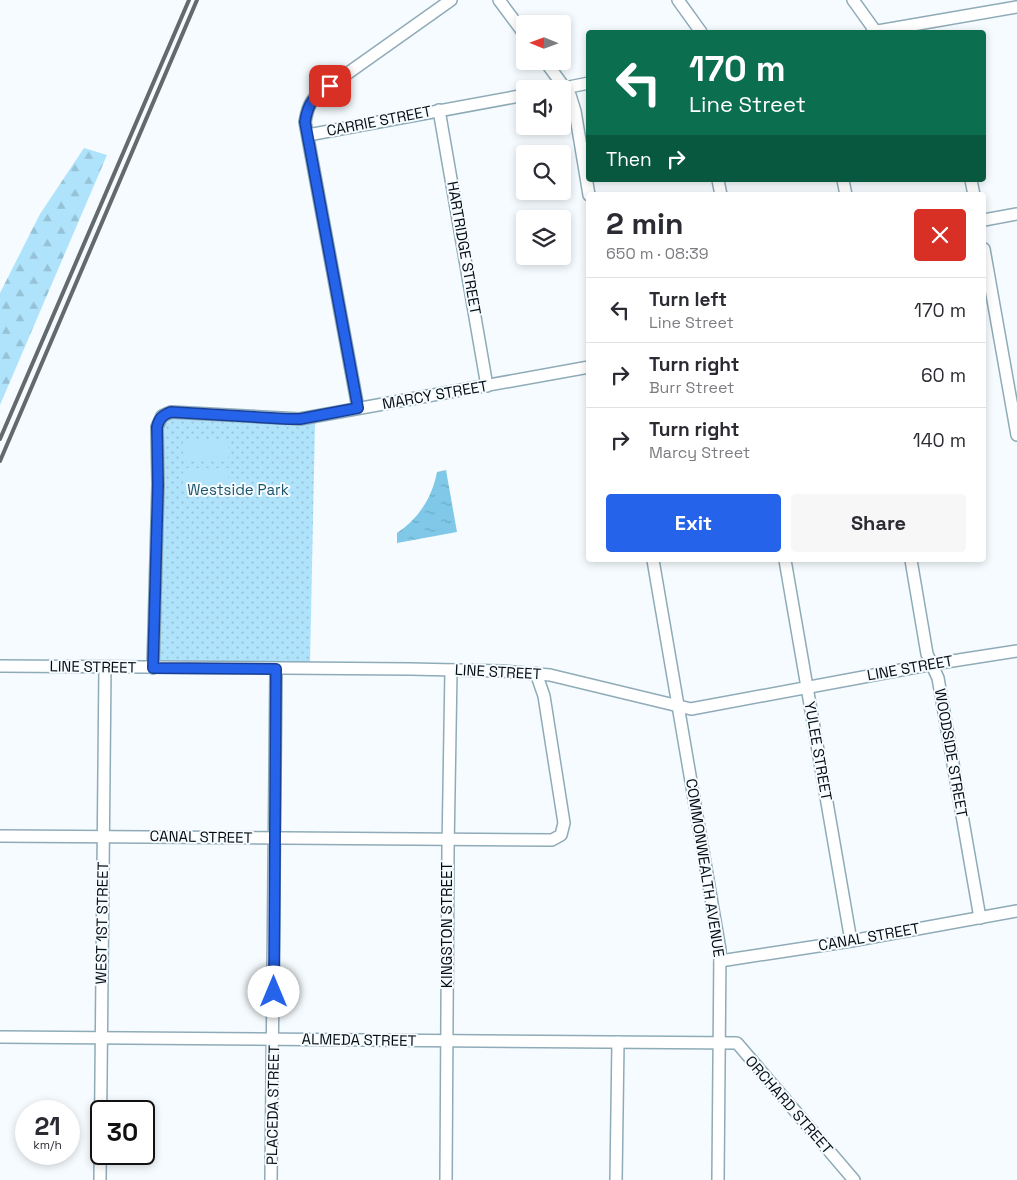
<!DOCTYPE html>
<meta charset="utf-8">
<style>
:root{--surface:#fff;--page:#f7f7f7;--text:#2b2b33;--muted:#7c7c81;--line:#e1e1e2;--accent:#2563eb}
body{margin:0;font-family:"Space Grotesk",sans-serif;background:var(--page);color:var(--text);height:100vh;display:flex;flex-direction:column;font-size:19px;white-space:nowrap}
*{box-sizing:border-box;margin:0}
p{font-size:16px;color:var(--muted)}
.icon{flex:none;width:28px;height:28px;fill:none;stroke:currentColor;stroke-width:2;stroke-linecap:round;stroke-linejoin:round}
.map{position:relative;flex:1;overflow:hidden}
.sheet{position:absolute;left:586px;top:192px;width:400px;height:370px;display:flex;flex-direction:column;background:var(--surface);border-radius:5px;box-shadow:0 2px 8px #0003}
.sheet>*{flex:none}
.top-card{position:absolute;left:586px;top:30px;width:400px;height:152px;border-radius:5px;box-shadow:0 2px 8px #0003;background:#0b6e4f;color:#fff;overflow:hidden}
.needle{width:32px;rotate:271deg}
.fabs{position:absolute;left:516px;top:15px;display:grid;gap:10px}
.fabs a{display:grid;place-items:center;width:55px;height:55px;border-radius:5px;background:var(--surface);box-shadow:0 2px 8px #0003;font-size:25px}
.speed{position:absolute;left:15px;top:1100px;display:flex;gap:10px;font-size:25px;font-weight:700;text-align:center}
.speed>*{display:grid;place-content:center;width:65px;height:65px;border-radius:50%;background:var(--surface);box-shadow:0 2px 8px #0003;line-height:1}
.speed small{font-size:12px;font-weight:400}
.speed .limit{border:2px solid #111;border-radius:8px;background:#fff;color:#111}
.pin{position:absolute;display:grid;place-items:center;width:42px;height:42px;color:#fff;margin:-21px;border-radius:10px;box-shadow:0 2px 8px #0006}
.me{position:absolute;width:55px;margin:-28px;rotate:0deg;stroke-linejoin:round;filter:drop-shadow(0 0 4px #0008)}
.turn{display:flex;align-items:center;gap:18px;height:105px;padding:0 20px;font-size:22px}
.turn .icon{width:65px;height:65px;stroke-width:2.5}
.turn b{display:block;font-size:35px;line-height:42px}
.then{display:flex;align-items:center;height:48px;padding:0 20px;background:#0003;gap:10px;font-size:19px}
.round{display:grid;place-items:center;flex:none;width:52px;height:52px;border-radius:5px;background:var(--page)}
.head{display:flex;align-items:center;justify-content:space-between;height:85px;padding:0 20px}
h1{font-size:30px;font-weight:800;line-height:38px}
.action{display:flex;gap:10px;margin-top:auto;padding:10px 20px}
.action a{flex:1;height:58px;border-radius:5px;background:var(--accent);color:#fff;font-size:20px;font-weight:800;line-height:58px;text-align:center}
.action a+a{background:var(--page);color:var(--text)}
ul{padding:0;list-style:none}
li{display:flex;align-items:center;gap:15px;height:65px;padding:0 20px;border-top:1px solid var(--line)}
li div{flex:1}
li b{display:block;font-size:19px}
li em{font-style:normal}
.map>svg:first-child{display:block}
</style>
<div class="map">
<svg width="1017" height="1180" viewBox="0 0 1017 1180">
<defs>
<pattern id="forest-firs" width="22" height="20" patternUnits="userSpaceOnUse" patternTransform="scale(1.25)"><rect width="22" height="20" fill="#afe3fb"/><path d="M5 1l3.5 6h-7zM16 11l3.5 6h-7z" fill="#95c2d6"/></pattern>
<pattern id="park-dots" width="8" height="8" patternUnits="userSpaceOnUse" patternTransform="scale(1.25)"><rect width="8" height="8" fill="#afe3fb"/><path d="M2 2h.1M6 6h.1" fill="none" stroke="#95c2d6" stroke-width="1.8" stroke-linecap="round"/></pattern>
<pattern id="water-ripples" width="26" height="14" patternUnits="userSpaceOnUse" patternTransform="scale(1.25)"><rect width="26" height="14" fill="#7fc8e8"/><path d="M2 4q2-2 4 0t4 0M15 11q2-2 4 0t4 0" fill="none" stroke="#6cabc6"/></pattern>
</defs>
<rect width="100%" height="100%" fill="#f5fbfe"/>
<!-- forest -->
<polygon fill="url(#forest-firs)" points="84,148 107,155 0,405 0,293 40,214"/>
<!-- park -->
<polygon fill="url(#park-dots)" points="164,407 286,414 287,426 315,423 310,662 159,661"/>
<!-- garden -->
<g fill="#afe3fb">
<polygon points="183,440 228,441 228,462 183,461"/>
<rect x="183" y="468" width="45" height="21"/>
</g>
<!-- water -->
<path fill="url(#water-ripples)" d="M446 470 457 532 397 543V533C419 518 432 498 437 472Z"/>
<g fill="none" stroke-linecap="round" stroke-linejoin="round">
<defs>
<g id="street">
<polyline points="499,0 525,35"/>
<polyline points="678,0 701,32"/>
<polyline points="853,0 876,32"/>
<polyline points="872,32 1017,7"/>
<polyline points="545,61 570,95 575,111 589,195"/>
<polyline points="559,89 589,83"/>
<polyline points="439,110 487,386"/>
<polyline points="308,135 525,95"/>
<polyline points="718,180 721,195"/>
<polyline points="843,180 846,195"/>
<polyline points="971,180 974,195"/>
<polyline points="984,220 1017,214"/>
<polyline points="984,249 1017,435"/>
<path d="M358 408 305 122C307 111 309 103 317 95L451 0"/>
<polyline points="653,560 720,950 718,1180"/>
<polyline points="785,560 851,941"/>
<polyline points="911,560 927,654 938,678 980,918"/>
<polyline points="0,666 410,669 502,671 550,675 691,709 933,664 1017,651"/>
<polyline points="153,668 158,485 157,427 162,416 171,412 300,419 589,367"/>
<polyline points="0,836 552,840 561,835 564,823 544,696 536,673"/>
<polyline points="720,961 851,941 1017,911"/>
<polyline points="0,1037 737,1043 854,1180"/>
<polyline points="100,1180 105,667"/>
<polyline points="271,1180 276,669"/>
<polyline points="446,1180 448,850 451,670"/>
<polyline points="616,1180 618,1042"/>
</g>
</defs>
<!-- street casing -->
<use href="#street" stroke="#8fabb8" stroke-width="14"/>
<!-- street -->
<use href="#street" stroke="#fff" stroke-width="11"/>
<!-- rail -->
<g stroke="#626a6e" stroke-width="4">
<polyline points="0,439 189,0"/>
<polyline points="0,461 197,0"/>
</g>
</g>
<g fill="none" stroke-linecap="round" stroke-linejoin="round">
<defs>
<path id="route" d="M274 992 276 669 153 668 158 485 157 427C159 419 162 415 171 412L289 419H300L358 408 305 122C308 102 314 97 330 86"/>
</defs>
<!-- route casing -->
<use href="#route" stroke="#184099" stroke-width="12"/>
<!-- route -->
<use href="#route" stroke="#2563eb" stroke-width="9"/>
</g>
<g text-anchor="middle" stroke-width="4" stroke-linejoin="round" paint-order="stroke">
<!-- street labels -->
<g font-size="15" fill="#040d12" stroke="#f5fbfe">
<text transform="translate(379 121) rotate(-11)" y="5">CARRIE STREET</text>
<text transform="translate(464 248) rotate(80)" y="5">HARTRIDGE STREET</text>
<text transform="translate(435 395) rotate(-10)" y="5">MARCY STREET</text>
<text transform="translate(93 667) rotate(1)" y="5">LINE STREET</text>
<text transform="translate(910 668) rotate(-10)" y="5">LINE STREET</text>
<text transform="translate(498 672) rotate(3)" y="5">LINE STREET</text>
<text transform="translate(818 751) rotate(80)" y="5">YULEE STREET</text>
<text transform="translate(951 753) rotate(80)" y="5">WOODSIDE STREET</text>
<text transform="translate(201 837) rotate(1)" y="5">CANAL STREET</text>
<text transform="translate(705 868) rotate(81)" y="5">COMMONWEALTH AVENUE</text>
<text transform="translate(102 923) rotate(-89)" y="5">WEST 1ST STREET</text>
<text transform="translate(447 925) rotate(-90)" y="5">KINGSTON STREET</text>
<text transform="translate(869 937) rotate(-10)" y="5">CANAL STREET</text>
<text transform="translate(359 1040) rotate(1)" y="5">ALMEDA STREET</text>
<text transform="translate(273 1105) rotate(-89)" y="5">PLACEDA STREET</text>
<text transform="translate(789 1105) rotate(49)" y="5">ORCHARD STREET</text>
</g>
<!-- park labels -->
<g font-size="15" fill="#1b556c" stroke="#f5fbfe">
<text x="238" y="495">Westside Park</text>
</g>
</g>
</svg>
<div class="fabs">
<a><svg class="needle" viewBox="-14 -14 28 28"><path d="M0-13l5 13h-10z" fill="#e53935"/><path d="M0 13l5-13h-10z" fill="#7c7c81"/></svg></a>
<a><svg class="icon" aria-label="sound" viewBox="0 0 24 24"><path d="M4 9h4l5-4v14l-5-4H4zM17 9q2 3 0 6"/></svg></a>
<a><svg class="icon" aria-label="search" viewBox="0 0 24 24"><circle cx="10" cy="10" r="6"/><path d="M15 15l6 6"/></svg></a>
<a><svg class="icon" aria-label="layers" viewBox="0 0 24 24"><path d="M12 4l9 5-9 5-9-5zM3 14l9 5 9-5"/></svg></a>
</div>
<div class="speed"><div>21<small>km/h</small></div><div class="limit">30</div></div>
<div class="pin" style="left:330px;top:86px;background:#d93025"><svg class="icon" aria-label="arrive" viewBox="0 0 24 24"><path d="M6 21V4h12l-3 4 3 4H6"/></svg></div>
<svg class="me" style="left:274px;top:992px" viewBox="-20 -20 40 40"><circle r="19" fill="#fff"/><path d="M0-13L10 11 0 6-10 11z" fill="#2563eb"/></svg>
<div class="top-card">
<div class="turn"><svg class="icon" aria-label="left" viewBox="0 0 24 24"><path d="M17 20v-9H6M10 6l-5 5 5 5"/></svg><div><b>170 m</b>Line Street</div></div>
<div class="then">Then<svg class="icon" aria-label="right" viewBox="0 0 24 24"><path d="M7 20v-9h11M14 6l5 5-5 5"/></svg></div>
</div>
<section class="sheet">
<div class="head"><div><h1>2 min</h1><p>650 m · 08:39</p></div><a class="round" style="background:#d93025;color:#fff"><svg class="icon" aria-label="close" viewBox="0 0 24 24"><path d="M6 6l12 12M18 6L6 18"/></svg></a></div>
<ul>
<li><svg class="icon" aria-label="left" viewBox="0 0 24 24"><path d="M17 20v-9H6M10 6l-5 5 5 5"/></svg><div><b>Turn left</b><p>Line Street</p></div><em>170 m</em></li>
<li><svg class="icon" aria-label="right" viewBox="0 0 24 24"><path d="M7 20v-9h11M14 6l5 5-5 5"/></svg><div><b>Turn right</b><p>Burr Street</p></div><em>60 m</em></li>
<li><svg class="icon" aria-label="right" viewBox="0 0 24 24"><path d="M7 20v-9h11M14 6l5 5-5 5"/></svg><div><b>Turn right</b><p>Marcy Street</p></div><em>140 m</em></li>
</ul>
<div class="action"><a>Exit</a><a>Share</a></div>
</section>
</div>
